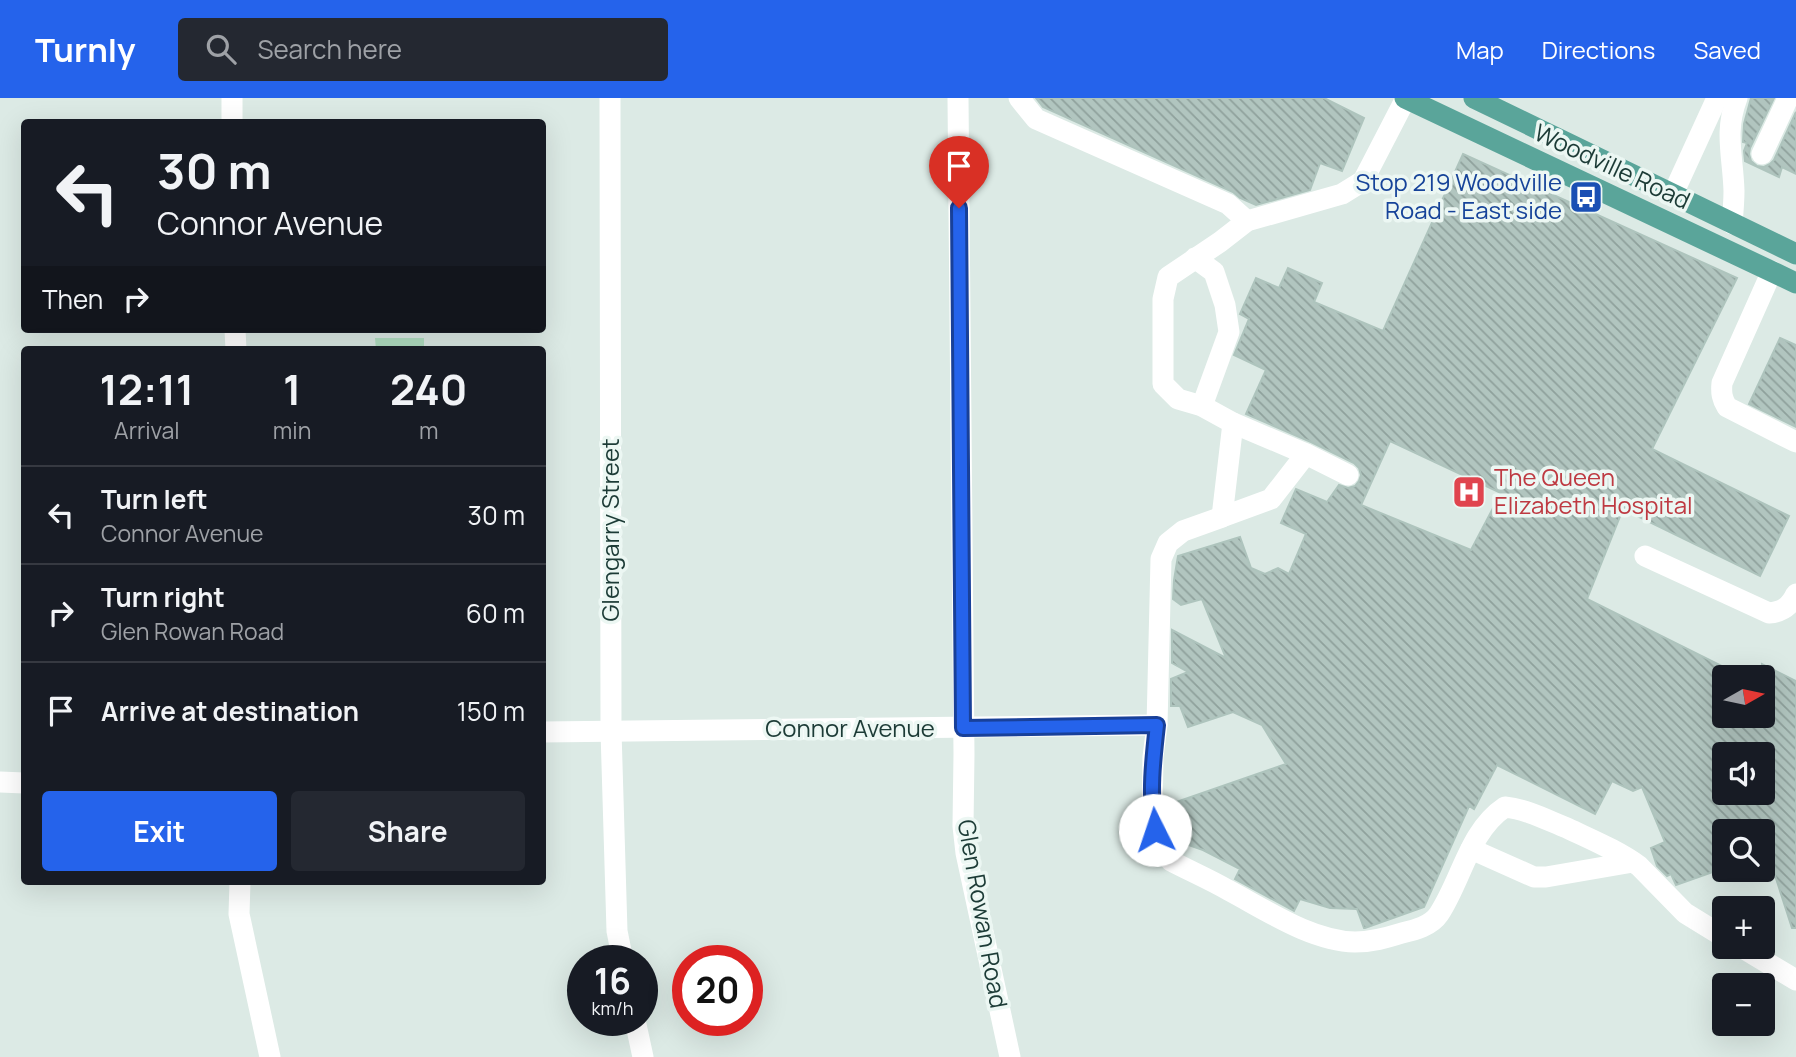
<!DOCTYPE html>
<meta charset="utf-8">
<style>
:root{--surface:#171b24;--page:#242831;--text:#f1f3f6;--muted:#9ea1a6;--line:#363941;--accent:#2563eb}
body{margin:0;font-family:Manrope,sans-serif;background:var(--page);color:var(--text);height:100vh;display:flex;flex-direction:column;font-size:26px;white-space:nowrap}
*{box-sizing:border-box;margin:0}
p{font-size:23px;color:var(--muted)}
.icon{flex:none;width:38px;height:38px;fill:none;stroke:currentColor;stroke-width:2;stroke-linecap:round;stroke-linejoin:round}
.map{position:relative;flex:1;overflow:hidden}
.sheet{position:absolute;left:21px;top:248px;width:525px;height:539px;display:flex;flex-direction:column;background:var(--surface);border-radius:7px;box-shadow:0 7px 28px #0002}
.sheet>*{flex:none}
.guide{position:absolute;left:21px;top:21px;width:525px;height:214px;border-radius:7px;box-shadow:0 7px 28px #0002;background:#171b24;color:var(--text);overflow:hidden}
.needle{width:46px;rotate:81deg}
.fabs{position:absolute;left:1712px;top:567px;display:grid;gap:14px}
.fabs a{display:grid;place-items:center;width:63px;height:63px;border-radius:7px;background:var(--surface);box-shadow:0 7px 28px #0002;font-size:35px}
.speed{position:absolute;left:567px;top:847px;display:flex;gap:14px;font-size:35px;font-weight:700;text-align:center}
.speed>*{display:grid;place-content:center;width:91px;height:91px;border-radius:50%;background:var(--surface);box-shadow:0 7px 28px #0002;line-height:1}
.speed small{font-size:18px;font-weight:400}
.speed .limit{border:10px solid #d22;background:#fff;color:#111}
.pin{position:absolute;display:grid;place-items:center;width:60px;height:60px;color:#fff;margin:-72px -30px;border-radius:50% 50% 50% 0;rotate:-45deg;box-shadow:0 0 7px #0007}
.pin .icon{rotate:45deg}
.me{position:absolute;width:77px;margin:-38px;rotate:356deg;stroke-linejoin:round;filter:drop-shadow(0 0 5px #0008)}
.turn{display:flex;align-items:center;gap:24px;height:147px;padding:0 21px;font-size:32px}
.turn .icon{width:91px;height:91px;stroke-width:2.5}
.turn b{display:block;font-size:49px;line-height:60px}
.then{display:flex;align-items:center;height:66px;padding:0 21px;background:#0003;gap:14px;font-size:26px}
.eta{display:flex;justify-content:space-evenly;align-items:center;height:119px;text-align:center}
.eta b{font-size:42px;font-weight:700;line-height:49px}
.action{display:flex;gap:14px;margin-top:auto;padding:14px 21px}
.action a{flex:1;height:80px;border-radius:7px;background:var(--accent);color:#fff;font-size:28px;font-weight:700;line-height:80px;text-align:center}
.action a+a{background:var(--page);color:var(--text)}
ul{padding:0;list-style:none}
li{display:flex;align-items:center;gap:21px;height:98px;padding:0 21px;border-top:2px solid var(--line)}
li div{flex:1}
li b{display:block;font-size:26px}
li em{font-style:normal}
header{display:flex;align-items:center;gap:42px;box-sizing:border-box;height:98px;padding:0 35px;background:var(--accent);color:#fff}
header strong{font-size:33px}
nav{display:flex;gap:38px;margin-inline-start:auto;font-size:24px}
.search{width:490px;height:63px;background:var(--page);display:flex;align-items:center;gap:18px;box-sizing:border-box;padding:0 24px;border-radius:7px;color:var(--muted);font-size:26px}
.map>svg:first-child{display:block}
</style>
<header>
<strong>Turnly</strong>
<div class="search"><svg class="icon" aria-label="search" viewBox="0 0 24 24"><circle cx="10" cy="10" r="6"/><path d="M15 15l6 6"/></svg>Search here</div>
<nav><a>Map</a><a>Directions</a><a>Saved</a></nav>
</header>
<div class="map">
<svg width="1796" height="959" viewBox="0 0 1796 959">
<defs>
<pattern id="building-back-hatch" width="6" height="6" patternUnits="userSpaceOnUse" patternTransform="scale(1.75)"><rect width="6" height="6" fill="#b1c5bf"/><path d="M-1 5l2 2M0 0l6 6M5-1l2 2" fill="none" stroke="#8fa19c"/></pattern>
</defs>
<rect width="100%" height="100%" fill="#dceae5"/>
<!-- pitch -->
<polygon fill="#b1dfc2" points="375,240 424,240 424,252 376,252"/>
<!-- building -->
<g fill="url(#building-back-hatch)" stroke="#aec4bd" stroke-width="2" fill-rule="evenodd">
<polygon points="1036,0 1324,0 1364,20 1342,73 1320,65 1310,92 1256,107 1240,100 1233,94 1043,9"/>
<polygon points="1751,0 1774,0 1750,50 1749,56 1751,63 1757,68 1764,69 1770,66 1774,62 1796,14 1796,76 1782,69 1779,79 1745,63 1744,53 1747,45 1743,44 1744,26"/>
<path d="M1463 56 1737 180 1652 351 1789 418 1760 478 1623 411 1587 501 1724 569V618H1762V566L1796 583V830H1792L1771 765 1762 761V733H1724V770L1676 787 1671 776 1667 778 1657 768 1651 750 1665 744 1642 689 1633 693 1612 683 1595 716 1497 667 1474 711 1469 708 1424 809 1365 830H1364L1357 811 1330 810 1300 801 1294 813 1235 781 1240 771 1203 752 1174 742 1168 728 1165 708 1286 666 1262 627 1233 614 1188 629 1180 608H1171V581L1188 574 1172 565V532L1226 560 1202 501 1181 507 1173 501 1174 482 1178 458 1240 439 1251 470 1265 476 1278 470 1289 476 1306 436 1281 425 1296 391 1327 404 1339 387 1348 390 1355 388 1359 383 1361 377 1359 370 1354 365 1311 344 1246 316 1266 272 1234 257 1249 221 1240 216 1256 180 1279 190 1288 170 1322 185 1314 204 1383 233ZM1390 343 1501 395 1471 452 1361 407ZM1724 656H1762V695H1724Z"/>
<polygon points="1780,240 1796,247 1796,329 1749,306"/>
</g>
<g fill="none" stroke-linecap="round" stroke-linejoin="round">
<!-- minor -->
<g stroke="#fff" stroke-width="21">
<polyline points="232,0 232,24"/>
<polyline points="610,0 611,633 617,833 623,863"/>
<polyline points="958,0 964,656 963,728 966,755 1010,959"/>
<polyline points="1019,0 1036,21 1228,106 1247,123"/>
<polyline points="1762,56 1788,0"/>
<polyline points="1673,96 1717,0"/>
<path d="M1732 126C1733 115 1734 103 1734 93 1733 58 1724 34 1737 0"/>
<polyline points="1195,160 1214,174 1225,207 1229,234 1202,308"/>
<path d="M1772 173 1722 285C1721 295 1722 301 1727 309L1796 344"/>
<polyline points="235,231 236,252"/>
<polyline points="1233,325 1222,419 1271,401 1306,356"/>
<polyline points="1348,377 1306,356 1233,325 1202,308 1178,301 1163,286 1163,201 1168,179 1220,144 1247,123 1342,96 1363,83 1406,0"/>
<path d="M1222 419 1183 433 1168 445 1161 461 1157 627 1153 659 1152 714 1155 732 1163 751 1171 763C1190 773 1209 781 1228 792 1266 812 1311 843 1355 844 1372 844 1386 840 1402 835 1415 832 1431 828 1439 816 1462 781 1469 733 1505 709 1526 711 1547 722 1567 730 1592 742 1617 752 1639 768L1685 815 1724 839"/>
<path d="M1645 458 1769 515C1782 514 1790 509 1796 496"/>
<polyline points="542,634 1157,627"/>
<polyline points="0,684 24,685"/>
<polyline points="1471,751 1534,779 1546,779 1633,764"/>
<polyline points="240,784 239,816 270,959"/>
<polyline points="1741,849 1796,882"/>
<polyline points="635,922 643,959"/>
</g>
<!-- major -->
<g stroke="#5aa59a" stroke-width="21">
<polyline points="1405,0 1796,185"/>
<polyline points="1474,0 1796,156"/>
</g>
</g>
<g fill="none" stroke-linecap="round" stroke-linejoin="round">
<defs>
<path id="route" d="M959 110 963 630 1157 627C1153 662 1149 697 1155 732"/>
</defs>
<!-- route casing -->
<use href="#route" stroke="#184099" stroke-width="18"/>
<!-- route -->
<use href="#route" stroke="#2563eb" stroke-width="12"/>
</g>
<!-- icons -->
<defs>
<symbol id="bus-square" viewBox="-11 -11 22 22"><rect x="-9" y="-9" width="18" height="18" rx="4" fill="#1a4fb4" stroke="#ecf7f3"/><path d="M-5-6H5V4H4V6H2V4H-2V6H-4V4H-5ZM-3.5-4V0h7V-4ZM-3.5 1.2v1.5H-2V1.2ZM2 1.2v1.5H3.5V1.2Z" fill="#fff"/></symbol>
<symbol id="hospital-square" viewBox="-11 -11 22 22"><rect x="-9" y="-9" width="18" height="18" rx="4" fill="#e0444e" stroke="#ecf7f3"/><path d="M-5-5h3v3.5h4V-5h3V5h-3V1.5h-4V5h-3Z" fill="#fff"/></symbol>
</defs>
<g fill-rule="evenodd">
<use href="#bus-square" x="1567" y="80" width="38" height="38"/>
<use href="#hospital-square" x="1450" y="375" width="38" height="38"/>
</g>
<g text-anchor="middle" stroke-width="7" stroke-linejoin="round" paint-order="stroke">
<!-- street labels -->
<g font-size="24" fill="#1c3b36" stroke="#ecf7f3">
<text transform="translate(1612 69) rotate(25)" y="8">Woodville Road</text>
<text transform="translate(611 432) rotate(-90)" y="8">Glengarry Street</text>
<text x="850" y="639">Connor Avenue</text>
<text transform="translate(982 816) rotate(80)" y="8">Glen Rowan Road</text>
</g>
<!-- transit labels -->
<g font-size="24" fill="#164399" stroke="#ecf7f3" text-anchor="end">
<text x="1562" y="93">Stop 219 Woodville<tspan x="1562" dy="28">Road - East side</tspan></text>
</g>
<!-- health labels -->
<g font-size="24" fill="#be3a42" stroke="#ecf7f3" text-anchor="start">
<text x="1494" y="388">The Queen<tspan x="1494" dy="28">Elizabeth Hospital</tspan></text>
</g>
</g>
</svg>
<div class="fabs">
<a><svg class="needle" viewBox="-14 -14 28 28"><path d="M0-13l5 13h-10z" fill="#e53935"/><path d="M0 13l5-13h-10z" fill="#9ea1a6"/></svg></a>
<a><svg class="icon" aria-label="sound" viewBox="0 0 24 24"><path d="M4 9h4l5-4v14l-5-4H4zM17 9q2 3 0 6"/></svg></a>
<a><svg class="icon" aria-label="search" viewBox="0 0 24 24"><circle cx="10" cy="10" r="6"/><path d="M15 15l6 6"/></svg></a>
<a>+</a>
<a>−</a>
</div>
<div class="speed"><div>16<small>km/h</small></div><div class="limit">20</div></div>
<div class="pin" style="left:959px;top:110px;background:#d93025"><svg class="icon" aria-label="arrive" viewBox="0 0 24 24"><path d="M6 21V4h12l-3 4 3 4H6"/></svg></div>
<svg class="me" style="left:1155px;top:732px" viewBox="-20 -20 40 40"><circle r="19" fill="#fff"/><path d="M0-13L10 11 0 6-10 11z" fill="#2563eb"/></svg>
<div class="guide">
<div class="turn"><svg class="icon" aria-label="left" viewBox="0 0 24 24"><path d="M17 20v-9H6M10 6l-5 5 5 5"/></svg><div><b>30 m</b>Connor Avenue</div></div>
<div class="then">Then<svg class="icon" aria-label="right" viewBox="0 0 24 24"><path d="M7 20v-9h11M14 6l5 5-5 5"/></svg></div>
</div>
<section class="sheet">
<div class="eta">
<div><b>12:11</b><p>Arrival</p></div>
<div><b>1</b><p>min</p></div>
<div><b>240</b><p>m</p></div>
</div>
<ul>
<li><svg class="icon" aria-label="left" viewBox="0 0 24 24"><path d="M17 20v-9H6M10 6l-5 5 5 5"/></svg><div><b>Turn left</b><p>Connor Avenue</p></div><em>30 m</em></li>
<li><svg class="icon" aria-label="right" viewBox="0 0 24 24"><path d="M7 20v-9h11M14 6l5 5-5 5"/></svg><div><b>Turn right</b><p>Glen Rowan Road</p></div><em>60 m</em></li>
<li><svg class="icon" aria-label="arrive" viewBox="0 0 24 24"><path d="M6 21V4h12l-3 4 3 4H6"/></svg><div><b>Arrive at destination</b></div><em>150 m</em></li>
</ul>
<div class="action"><a>Exit</a><a>Share</a></div>
</section>
</div>
